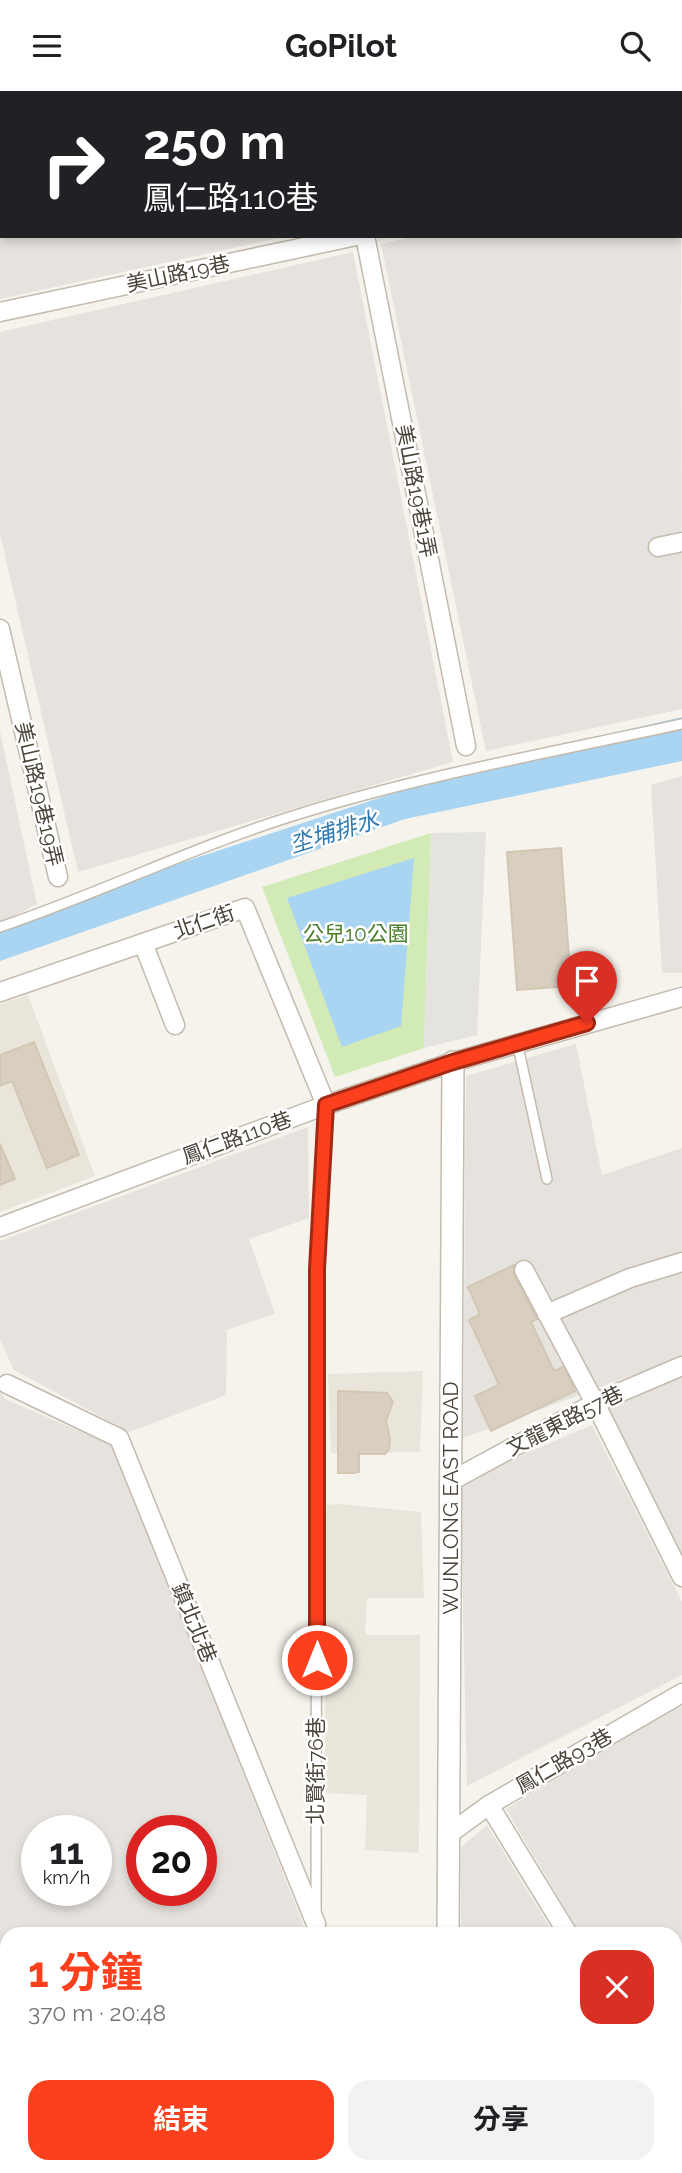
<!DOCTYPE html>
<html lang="zh-TW">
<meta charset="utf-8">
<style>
:root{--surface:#fff;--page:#f2f2f2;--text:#202124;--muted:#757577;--accent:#fc3f1d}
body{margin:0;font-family:Raleway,"Noto Sans TC",sans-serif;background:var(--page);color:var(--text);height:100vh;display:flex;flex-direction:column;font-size:26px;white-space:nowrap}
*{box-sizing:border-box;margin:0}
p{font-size:23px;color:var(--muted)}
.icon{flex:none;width:38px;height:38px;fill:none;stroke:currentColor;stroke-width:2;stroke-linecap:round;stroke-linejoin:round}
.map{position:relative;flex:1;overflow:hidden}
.side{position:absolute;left:0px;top:1836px;width:682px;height:247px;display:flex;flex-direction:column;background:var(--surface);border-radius:21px 21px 0 0;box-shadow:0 4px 10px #0003}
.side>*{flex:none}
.top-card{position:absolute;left:0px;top:0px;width:682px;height:147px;box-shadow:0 4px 10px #0003;background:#202124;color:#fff;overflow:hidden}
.speed{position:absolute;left:21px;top:1724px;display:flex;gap:14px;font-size:35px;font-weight:700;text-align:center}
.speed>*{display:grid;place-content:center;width:91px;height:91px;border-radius:50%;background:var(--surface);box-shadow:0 4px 10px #0003;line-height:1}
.speed small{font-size:18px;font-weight:400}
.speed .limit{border:10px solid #d22;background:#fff;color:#111}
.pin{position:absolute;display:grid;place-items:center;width:60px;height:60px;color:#fff;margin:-72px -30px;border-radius:50% 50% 50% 0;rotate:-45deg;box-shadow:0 0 7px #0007}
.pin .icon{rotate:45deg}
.me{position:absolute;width:77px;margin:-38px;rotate:0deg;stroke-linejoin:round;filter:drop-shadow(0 0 5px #0008)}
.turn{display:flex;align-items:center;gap:24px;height:147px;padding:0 28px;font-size:32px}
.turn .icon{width:91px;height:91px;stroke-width:2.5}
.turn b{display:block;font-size:49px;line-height:60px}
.round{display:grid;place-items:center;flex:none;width:74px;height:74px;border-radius:21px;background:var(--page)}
.head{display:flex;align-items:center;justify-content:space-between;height:119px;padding:0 28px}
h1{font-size:42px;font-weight:700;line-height:52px;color:var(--accent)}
.button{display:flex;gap:14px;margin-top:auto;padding:14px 28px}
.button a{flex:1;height:80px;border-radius:21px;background:var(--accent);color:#fff;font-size:28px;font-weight:700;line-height:80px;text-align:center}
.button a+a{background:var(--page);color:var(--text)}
header{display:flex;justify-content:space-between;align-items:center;height:91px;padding:0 28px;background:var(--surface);font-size:32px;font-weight:700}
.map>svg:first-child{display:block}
</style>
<header><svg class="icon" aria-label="menu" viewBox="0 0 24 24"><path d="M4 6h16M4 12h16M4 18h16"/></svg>GoPilot<svg class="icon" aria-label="search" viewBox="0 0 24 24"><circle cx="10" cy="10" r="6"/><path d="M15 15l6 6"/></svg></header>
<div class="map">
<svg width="682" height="2082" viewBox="0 0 682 2082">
<rect width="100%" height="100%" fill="#f6f3ec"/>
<!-- residential -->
<g fill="#eae5da">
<polygon points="28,904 95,1085 0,1121 0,913"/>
<polygon points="423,1280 420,1361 331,1362 328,1283"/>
<polygon points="339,1413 421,1421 424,1507 367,1507 365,1544 420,1544 419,1762 365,1759 367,1704 325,1702 326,1414"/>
<polygon points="169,2076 304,2076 304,2082 168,2082"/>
</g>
<!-- industrial -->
<g fill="#e6e2dd" fill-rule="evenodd">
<polygon points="68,0 420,0 421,2 61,2"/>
<polygon points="448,0 682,0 682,66 681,2"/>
<polygon points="0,18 2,18 2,145 287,145 0,208"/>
<polygon points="681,91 682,618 486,660 381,153 417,145 681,145"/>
<polygon points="353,161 453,671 78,781 0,443 0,241"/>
<polygon points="0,640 37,813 0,833"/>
<polygon points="682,685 682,882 662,882 651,694"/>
<polygon points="576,953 602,1084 682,1057 682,1266 463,1347 466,985"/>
<polygon points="308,1036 309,1127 249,1148 275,1223 227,1239 226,1304 130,1341 14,1279 0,1249 0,1150"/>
<polygon points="682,1285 682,1462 606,1314"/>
<path d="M0 1299 5 1308 114 1355 307 1843H7V1962L0 1960ZM37 1740H96V1799H37ZM142 1740H201V1799H142Z"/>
<polygon points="592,1334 682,1511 682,1584 467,1695 460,1391"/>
<polygon points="682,1615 682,1921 676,1925 676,1843 580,1843 506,1718 660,1625"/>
<polygon points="487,1734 554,1843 461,1843 461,1756"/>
<polygon points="682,1947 682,2004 676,2005 676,1951"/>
<polygon points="0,1988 7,1990 7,2076 29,2076 27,2082 0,2082"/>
<polygon points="682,2020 682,2067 676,2071 676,2023"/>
<polygon points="483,2076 666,2076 654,2082 511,2082"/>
</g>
<!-- green -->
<polygon fill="#d2eab5" points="431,742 424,957 335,986 262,796"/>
<!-- parking -->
<polygon fill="#e5e3e0" points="486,741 477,944 424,957 431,742"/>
<!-- water -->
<g fill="#a9d4f2">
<polygon points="682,626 682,670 405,728 0,870 0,833 71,808 495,669"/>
<polygon points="414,767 401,935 342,956 287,807"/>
</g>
<!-- building -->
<g fill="#d8cfc1" stroke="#d3c7b4" stroke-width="2">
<polygon points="561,757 571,895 517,899 507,761"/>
<polygon points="34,951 79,1064 47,1077 12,990 0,995 0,964"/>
<polygon points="0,1053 15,1088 0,1094"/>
<polygon points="514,1174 514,1184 537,1228 531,1231 554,1280 563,1276 575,1300 491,1340 475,1305 499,1294 469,1229 480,1223 468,1196"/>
<polygon points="338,1300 387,1302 393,1311 386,1330 390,1348 389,1358 385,1363 359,1363 359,1381 353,1382 338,1382"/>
</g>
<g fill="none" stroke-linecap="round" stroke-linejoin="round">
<defs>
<g id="service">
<path d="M0 836C101 802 197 754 299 723 424 684 554 661 682 633"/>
<polyline points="517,951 547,1088"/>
<polyline points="316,1843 317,1178 326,1014"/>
<polyline points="37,2082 38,2076"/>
</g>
<g id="minor">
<polyline points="438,0 439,2"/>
<polyline points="681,77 682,77"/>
<polyline points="365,145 466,655"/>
<polyline points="0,221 356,145"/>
<polyline points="658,456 682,451"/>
<polyline points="0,538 58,786"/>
<polyline points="143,852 175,934"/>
<polyline points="0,901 245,817 326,1014"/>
<polyline points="0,1136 326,1014 453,971 682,906"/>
<polyline points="524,1179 595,1312 682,1486"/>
<polyline points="547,1223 630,1187 682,1171"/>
<polyline points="7,1293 119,1347 316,1833"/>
<polyline points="451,1390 595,1312 682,1275"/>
<polyline points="489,1714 568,1843"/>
<polyline points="449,1743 489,1714 682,1602"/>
<polyline points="676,1938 682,1934"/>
<polyline points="0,1976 7,1977"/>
<polyline points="676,2013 682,2010"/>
<polyline points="437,2076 466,2082"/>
<polyline points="316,2082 317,2076"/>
</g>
<g id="tertiary">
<polyline points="448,1843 453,971"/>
<polyline points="447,2082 447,2076"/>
</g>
</defs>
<!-- service casing -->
<use href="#service" stroke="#c2bbae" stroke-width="12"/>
<!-- minor casing -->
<use href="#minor" stroke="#c2bbae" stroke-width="21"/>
<!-- tertiary casing -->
<use href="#tertiary" stroke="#c2bbae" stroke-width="24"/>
<!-- service -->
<use href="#service" stroke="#fff" stroke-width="9"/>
<!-- minor -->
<use href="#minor" stroke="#fff" stroke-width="18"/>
<!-- tertiary -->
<use href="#tertiary" stroke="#fff" stroke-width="21"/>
</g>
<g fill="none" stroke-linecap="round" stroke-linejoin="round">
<defs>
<polyline id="route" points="317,1569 317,1178 326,1014 453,971 587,932"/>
</defs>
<!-- route casing -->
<use href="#route" stroke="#a42913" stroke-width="18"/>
<!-- route -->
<use href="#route" stroke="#fc3f1d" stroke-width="12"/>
</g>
<g text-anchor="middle" stroke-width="5" stroke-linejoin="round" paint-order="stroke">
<!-- street labels -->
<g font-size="21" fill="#4b4439" stroke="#fff">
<text transform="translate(178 183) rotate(-12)" y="7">美山路19巷</text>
<text transform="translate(416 400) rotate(79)" y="7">美山路19巷1弄</text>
<text transform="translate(39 703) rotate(77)" y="7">美山路19巷19弄</text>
<text transform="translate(204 831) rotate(-19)" y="7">北仁街</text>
<text transform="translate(237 1047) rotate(-20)" y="7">鳳仁路110巷</text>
<text transform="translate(565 1330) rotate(-27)" y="7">文龍東路57巷</text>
<text transform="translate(451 1407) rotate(-90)" y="7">WUNLONG EAST ROAD</text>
<text transform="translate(194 1532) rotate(68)" y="7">鎮北北巷</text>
<text transform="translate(564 1670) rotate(-30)" y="7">鳳仁路93巷</text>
<text transform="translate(316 1680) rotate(-90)" y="7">北賢街76巷</text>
</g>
<!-- park labels -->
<g font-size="21" fill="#4a7f2a" stroke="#fff">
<text x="356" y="850">公兒10公園</text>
</g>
<!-- water labels -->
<g font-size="23" font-style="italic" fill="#2e7ab2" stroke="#fff">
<text transform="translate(334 741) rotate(-17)" y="8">坔埔排水</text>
</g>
</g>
</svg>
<div class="speed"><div>11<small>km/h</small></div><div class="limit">20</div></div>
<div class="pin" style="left:587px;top:932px;background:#d93025"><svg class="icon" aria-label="arrive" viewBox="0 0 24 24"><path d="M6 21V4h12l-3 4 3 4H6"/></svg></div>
<svg class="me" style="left:317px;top:1569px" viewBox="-20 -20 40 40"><circle r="17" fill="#fc3f1d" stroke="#fff" stroke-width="3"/><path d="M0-11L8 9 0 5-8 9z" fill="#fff"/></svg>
<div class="top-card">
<div class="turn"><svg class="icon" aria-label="right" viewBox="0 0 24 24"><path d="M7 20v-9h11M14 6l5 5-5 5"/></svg><div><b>250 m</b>鳳仁路110巷</div></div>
</div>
<section class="side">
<div class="head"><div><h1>1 分鐘</h1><p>370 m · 20:48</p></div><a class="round" style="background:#d93025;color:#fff"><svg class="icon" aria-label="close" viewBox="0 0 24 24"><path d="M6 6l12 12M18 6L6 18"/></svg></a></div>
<div class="button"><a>結束</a><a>分享</a></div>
</section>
</div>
